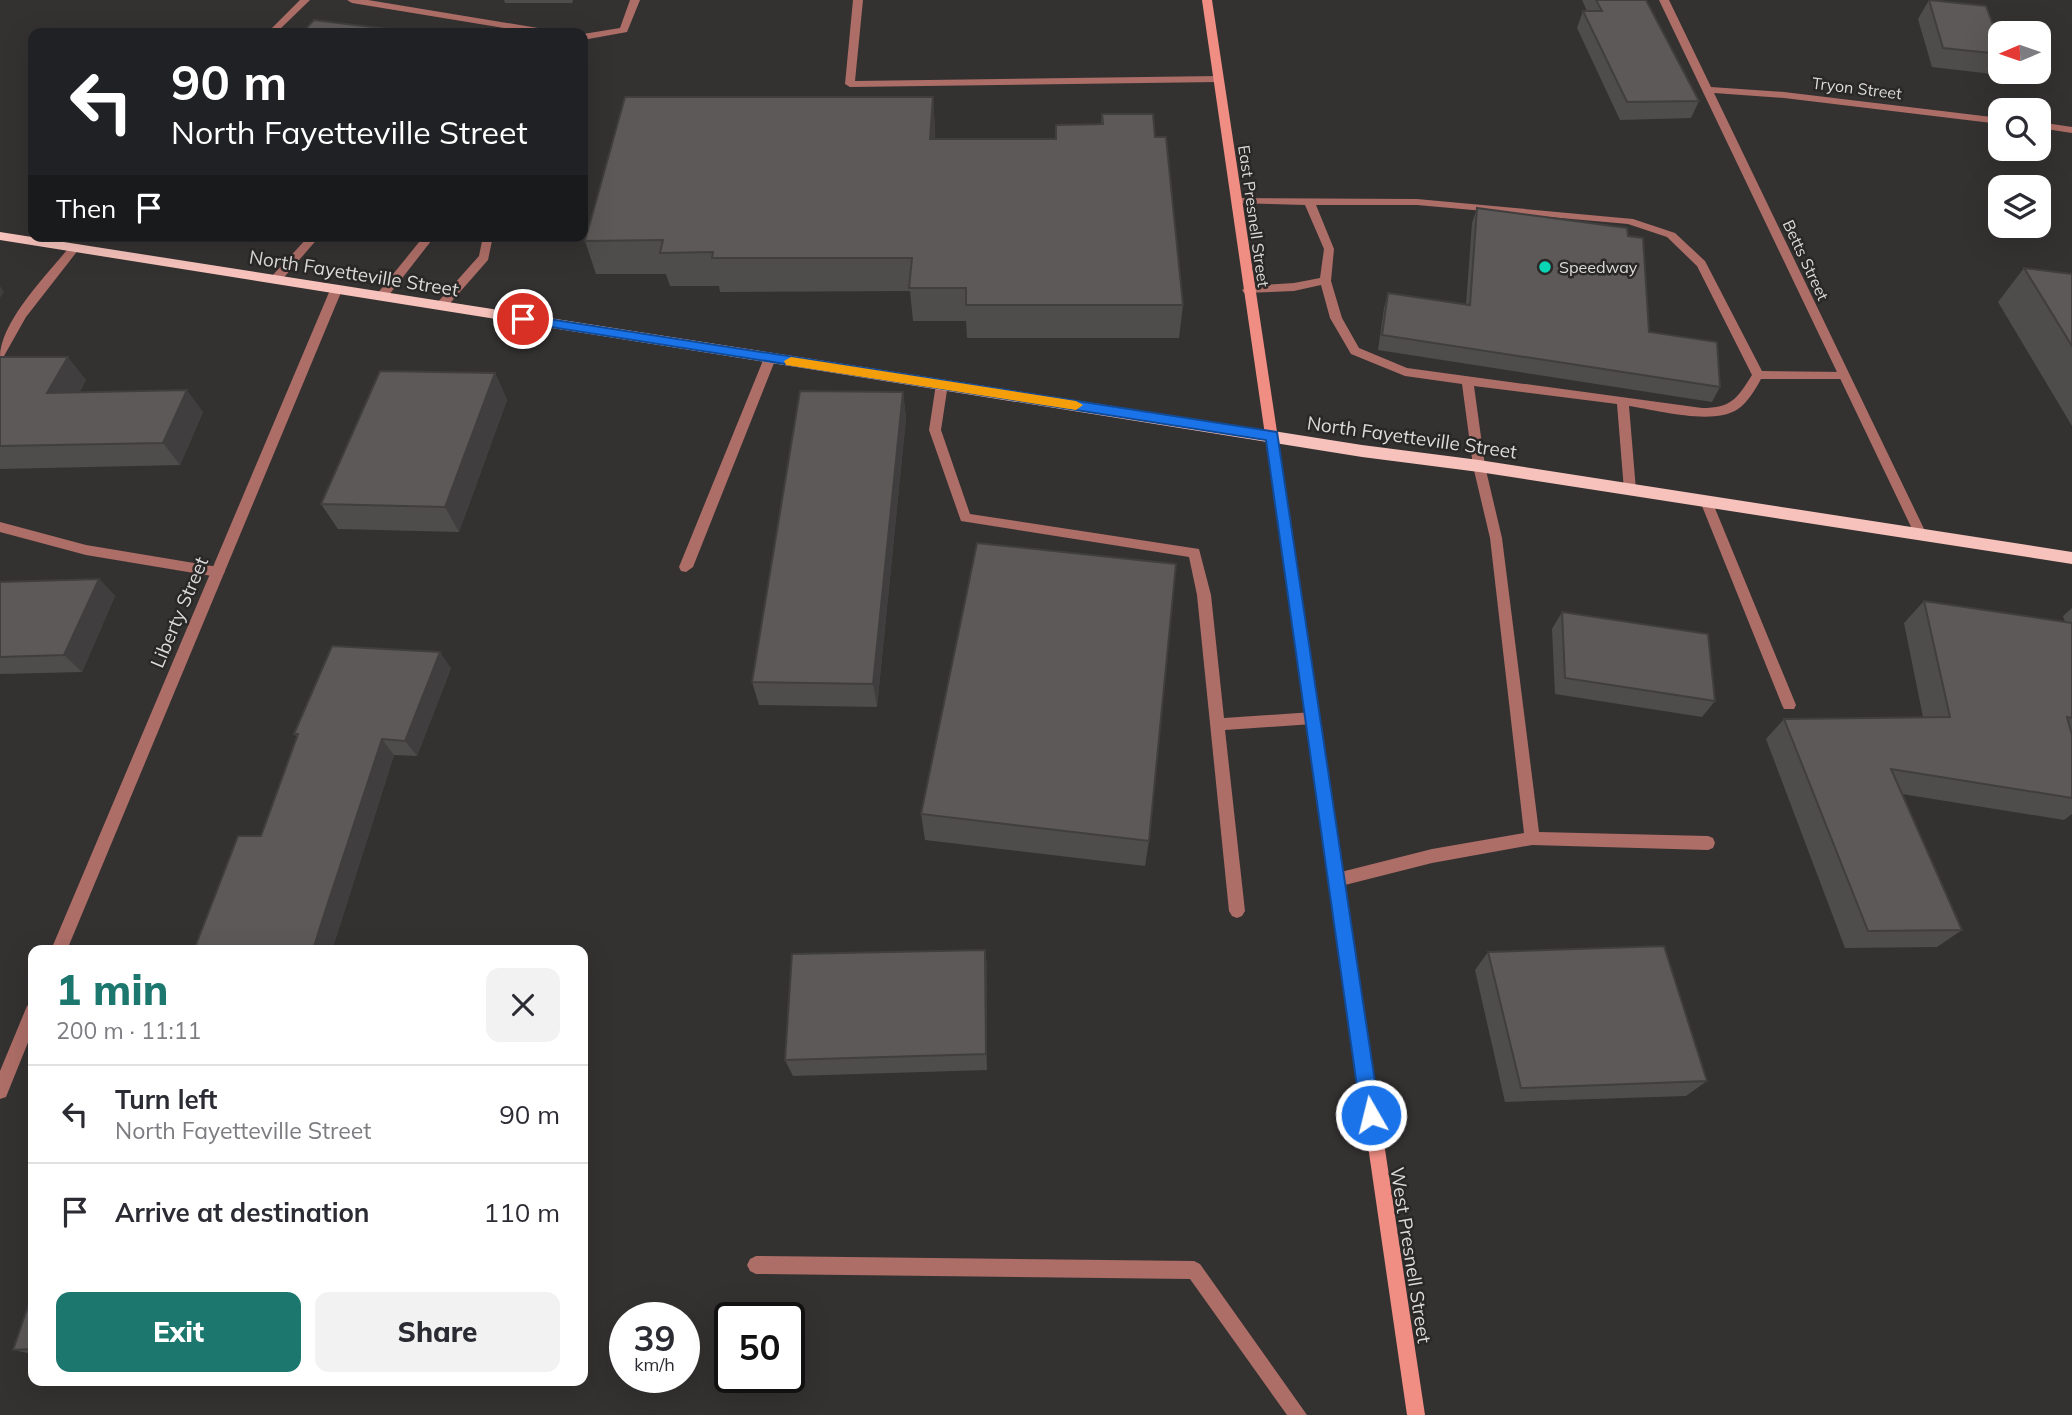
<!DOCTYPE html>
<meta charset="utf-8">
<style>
:root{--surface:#fff;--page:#f2f2f3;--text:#2b2b33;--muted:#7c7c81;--line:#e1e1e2;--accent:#1c776e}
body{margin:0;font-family:Mulish,sans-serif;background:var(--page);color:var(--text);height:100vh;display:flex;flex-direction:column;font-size:26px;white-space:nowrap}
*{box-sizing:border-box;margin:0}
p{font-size:23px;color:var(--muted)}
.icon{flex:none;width:38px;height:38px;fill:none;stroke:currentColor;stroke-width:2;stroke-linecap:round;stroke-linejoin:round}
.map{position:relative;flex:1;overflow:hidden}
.panel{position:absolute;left:28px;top:945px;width:560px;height:441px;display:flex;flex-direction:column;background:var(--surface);border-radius:14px;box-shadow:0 7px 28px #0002}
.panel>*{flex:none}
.banner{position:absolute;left:28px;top:28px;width:560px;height:214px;border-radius:14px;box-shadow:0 7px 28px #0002;background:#202124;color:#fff;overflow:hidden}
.needle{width:46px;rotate:268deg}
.controls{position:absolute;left:1988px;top:21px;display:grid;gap:14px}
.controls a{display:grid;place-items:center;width:63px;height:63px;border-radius:14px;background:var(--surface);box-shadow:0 7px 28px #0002;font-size:35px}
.speed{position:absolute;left:609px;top:1302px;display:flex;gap:14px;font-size:35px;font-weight:700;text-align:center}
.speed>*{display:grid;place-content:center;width:91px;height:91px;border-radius:50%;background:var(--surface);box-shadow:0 7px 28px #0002;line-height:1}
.speed small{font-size:18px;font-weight:400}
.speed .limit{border:4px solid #111;border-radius:10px;background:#fff;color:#111}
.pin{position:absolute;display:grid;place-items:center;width:60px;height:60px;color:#fff;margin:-30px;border:4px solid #fff;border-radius:50%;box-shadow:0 2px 7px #0007}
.me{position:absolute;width:77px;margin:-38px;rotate:352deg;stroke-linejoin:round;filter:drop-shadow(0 0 5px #0008)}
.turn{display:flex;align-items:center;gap:24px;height:147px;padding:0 28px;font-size:32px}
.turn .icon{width:91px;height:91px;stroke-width:2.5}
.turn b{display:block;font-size:49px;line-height:60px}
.then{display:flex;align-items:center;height:66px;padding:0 28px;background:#0003;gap:14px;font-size:26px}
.round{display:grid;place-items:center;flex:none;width:74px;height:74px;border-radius:14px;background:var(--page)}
.headline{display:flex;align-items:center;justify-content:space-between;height:119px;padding:0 28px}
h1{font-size:42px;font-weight:800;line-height:52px;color:var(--accent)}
.cta{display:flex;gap:14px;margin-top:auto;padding:14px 28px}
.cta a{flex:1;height:80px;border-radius:14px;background:var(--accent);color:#fff;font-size:28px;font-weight:800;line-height:80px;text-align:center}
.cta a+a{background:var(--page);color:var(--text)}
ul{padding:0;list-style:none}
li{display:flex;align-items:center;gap:21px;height:98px;padding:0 28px;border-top:2px solid var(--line)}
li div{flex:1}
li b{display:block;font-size:26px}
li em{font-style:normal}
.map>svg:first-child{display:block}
</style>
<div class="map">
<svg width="2072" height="1415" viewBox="0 0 2072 1415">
<rect width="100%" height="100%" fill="#343131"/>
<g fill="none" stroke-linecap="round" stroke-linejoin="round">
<!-- service -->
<g fill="#ad6e67" fill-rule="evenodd">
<polygon points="300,0 310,0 276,33 267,33"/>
<polygon points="347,0 368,0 550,30 555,33 535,33 352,3"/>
<polygon points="630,0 640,0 627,32 583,40 583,34 620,28"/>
<polygon points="853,0 863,0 855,81 1218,76 1223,79 1218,82 850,87 845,84"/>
<path d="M1236 198 1417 199 1633 219 1675 233 1705 261 1762 371 1846 372V378L1842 379H1761C1755 390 1748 402 1738 409 1713 426 1657 410 1629 406L1636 490 1630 495 1624 490 1617 404 1474 386 1485 466 1502 538 1539 832 1708 836 1713 838 1715 843 1713 848 1708 850 1532 845 1432 863 1337 887 1332 885 1329 880 1332 875 1337 873 1432 849 1524 833 1490 538 1473 466 1462 384 1405 376 1351 354 1330 318 1321 285 1294 291 1244 293 1242 290 1248 286 1294 283 1320 278 1324 249 1305 205 1232 203V199ZM1316 205H1417L1628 224 1667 237 1697 266 1752 375C1737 399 1731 408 1702 408L1407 368 1359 348 1342 318 1331 281 1334 249Z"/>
<polygon points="57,236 68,236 59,246 51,246 50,244"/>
<polygon points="309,236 320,236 279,283 271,283 271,277"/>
<polygon points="424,236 435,236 385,300 377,300 377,294"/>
<polygon points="483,236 493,236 488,260 445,309 437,309 437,303 479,256"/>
<path d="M75 244 79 245V249L26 317 4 356 0 357C0 321 49 273 71 245Z"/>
<polygon points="770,354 776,358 693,567 686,572 681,571 679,567 764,358"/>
<polygon points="942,380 948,384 941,430 970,514 1199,549 1211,595 1224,718 1313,712 1318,714 1320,718 1318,722 1313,724 1225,730 1245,911 1242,916 1237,918 1232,916 1229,911 1197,595 1189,557 961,521 929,430 936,384"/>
<polygon points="1706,496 1712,501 1796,705 1794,709 1784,709 1782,705 1700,501"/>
<polygon points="0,522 86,545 218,567 225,572 218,577 86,555 0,532"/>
<polygon points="756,1256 1194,1261 1200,1264 1307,1415 1287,1415 1190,1279 756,1274 750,1271 747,1265 750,1259"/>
</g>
<!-- minor -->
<g fill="#ad6e67" fill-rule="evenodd">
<polygon points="1659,0 1669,0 1711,87 1784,92 2000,118 2000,124 1784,98 1714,93 1926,533 1925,536 1920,538 1914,533"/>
<polygon points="2039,122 2072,127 2072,133 2039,128"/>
<polygon points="336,286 342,290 67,950 51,950 330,290"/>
<polygon points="33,1003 33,1030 6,1097 0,1099 0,1071 27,1006"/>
</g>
<!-- secondary -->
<polygon fill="#f18e84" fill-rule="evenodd" points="1202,0 1212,0 1425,1415 1407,1415"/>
<!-- primary -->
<polygon fill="#f6c2bb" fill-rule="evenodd" points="0,232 1362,445 1479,460 2072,552 2072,564 1479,472 1362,457 0,240"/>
</g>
<!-- wall -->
<g fill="#4f4d4c">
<polygon points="504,0 573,0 572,3 505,3"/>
<polygon points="1582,0 1646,0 1699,101 1691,118 1620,120 1577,28 1583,11 1587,11"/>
<polygon points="1929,0 2000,44 2000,60 1992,74 1932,67 1918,19"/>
<polygon points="933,97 935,131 935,139 1056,139 1101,124 1102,114 1155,137 1183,305 1179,338 967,338 966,321 913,321 910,291 720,292 719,286 670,286 666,274 596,274 585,241"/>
<polygon points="1477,208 1628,236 1649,332 1720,387 1712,402 1378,350 1384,308 1388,293 1466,305 1472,223"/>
<polygon points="2024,268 2072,274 2072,426 1998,302"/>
<polygon points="0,357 86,380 79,393 203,412 180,465 0,469"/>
<polygon points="495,373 507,400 459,532 338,529 321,504"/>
<polygon points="903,392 906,418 877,707 759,705 752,682"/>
<polygon points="99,579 115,596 82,672 0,674 0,582"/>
<polygon points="1924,601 2065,622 2063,616 2072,608 2072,814 2064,820 1902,794 1962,930 1937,947 1845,948 1766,739 1784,719 1923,717 1904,623"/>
<polygon points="1562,612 1715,701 1702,717 1555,694 1552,629"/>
<polygon points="451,668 417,756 394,755 332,950 194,950 261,836 297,737 294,734"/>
<polygon points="921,814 1149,841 1145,866 925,840"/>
<polygon points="985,950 987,967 987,1070 793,1076 785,1060"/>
<polygon points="1488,952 1707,1081 1686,1096 1505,1102 1475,970"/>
<polygon points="33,1292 33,1354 13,1350"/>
</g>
<!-- shaded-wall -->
<g fill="#403e3e">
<polygon points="933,97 935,131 933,173 930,139"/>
<polygon points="0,286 4,292 0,298"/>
<polygon points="68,357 86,380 66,416 47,393"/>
<polygon points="495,373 507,400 459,532 445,507"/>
<polygon points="187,390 203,412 180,465 163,443"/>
<polygon points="903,392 906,418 877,707 873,684"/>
<polygon points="99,579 115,596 82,672 64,655"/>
<polygon points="440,652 451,668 417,756 405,741"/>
<polygon points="382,739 394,755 332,950 313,950 322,921"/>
<polygon points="985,950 987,967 987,1070 986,1054"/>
</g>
<!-- building -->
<g fill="#5c5958" stroke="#403e3e" stroke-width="2">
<polygon points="1596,0 1646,0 1699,101 1627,102 1583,11 1602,11"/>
<polygon points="1929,0 1986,6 2000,44 2000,54 1943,48"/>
<polygon points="314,20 404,31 402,33 302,33"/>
<polygon points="625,97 933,97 930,139 1056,139 1056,125 1103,124 1102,114 1153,114 1155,137 1166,137 1183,305 966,305 966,288 909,288 912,258 712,258 713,252 660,253 663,240 585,241"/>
<polygon points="1477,208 1627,228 1628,236 1643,238 1649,332 1717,342 1720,387 1382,335 1388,293 1470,305"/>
<polygon points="2024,268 2072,274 2072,346"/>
<polygon points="0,357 68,357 47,393 187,390 163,443 0,446"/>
<polygon points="380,371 495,373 445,507 321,504"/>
<polygon points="800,391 903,392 873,684 752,682"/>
<polygon points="977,543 1176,564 1149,841 921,814"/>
<polygon points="99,579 64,655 0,657 0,582"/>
<polygon points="1924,601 2072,623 2072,718 2067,717 2072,735 2072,798 1891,769 1962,930 1868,931 1784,719 1950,717"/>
<polygon points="1562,612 1708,634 1715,701 1565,678"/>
<polygon points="332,646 440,652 405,741 382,739 322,921 313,950 194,950 238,836 261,836 298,734 294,734"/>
<polygon points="1664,946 1707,1081 1521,1088 1488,952"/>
<polygon points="985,950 986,1054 785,1060 792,954"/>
<polygon points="33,1292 33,1349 13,1350"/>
</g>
<!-- route -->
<polygon fill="#1a73e8" stroke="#114b97" stroke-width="2" points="523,315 1277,432 1380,1115 1377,1122 1371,1124 1364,1122 1361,1115 1266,440 519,322 519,316"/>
<!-- slow -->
<polygon fill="#f59e0b" points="791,357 1076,401 1083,405 1076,410 786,365 784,361"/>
<!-- markers -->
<circle fill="#0ad5b5" stroke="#2a2727" stroke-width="2.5" cx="1545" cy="267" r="7"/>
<g text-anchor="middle" stroke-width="5" stroke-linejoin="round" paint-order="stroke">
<!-- far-street labels -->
<g font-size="16" fill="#dcdada" stroke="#2a2727">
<text transform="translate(1857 88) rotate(7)" y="6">Tryon Street</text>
<text transform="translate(1254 216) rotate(82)" y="6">East Presnell Street</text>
<text transform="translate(1806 260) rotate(65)" y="6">Betts Street</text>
</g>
<!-- far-poi labels -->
<g font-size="16" fill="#dcdada" stroke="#2a2727" text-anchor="start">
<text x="1559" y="273">Speedway</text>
</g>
<!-- street labels -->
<g font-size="19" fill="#dcdada" stroke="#2a2727">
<text transform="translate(354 273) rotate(9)" y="7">North Fayetteville Street</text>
<text transform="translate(1412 437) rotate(8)" y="7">North Fayetteville Street</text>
<text transform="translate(179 612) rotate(-67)" y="7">Liberty Street</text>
<text transform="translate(1411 1255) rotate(81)" y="7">West Presnell Street</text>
</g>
</g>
</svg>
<div class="controls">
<a><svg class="needle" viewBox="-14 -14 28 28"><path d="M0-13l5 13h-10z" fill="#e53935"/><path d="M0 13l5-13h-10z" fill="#7c7c81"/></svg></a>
<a><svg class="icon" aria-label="search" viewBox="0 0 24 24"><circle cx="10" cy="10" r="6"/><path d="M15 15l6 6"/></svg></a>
<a><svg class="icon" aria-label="layers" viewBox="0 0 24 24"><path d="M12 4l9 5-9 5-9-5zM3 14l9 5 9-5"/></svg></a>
</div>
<div class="speed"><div>39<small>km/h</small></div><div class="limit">50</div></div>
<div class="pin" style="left:523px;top:319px;background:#d93025"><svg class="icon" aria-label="arrive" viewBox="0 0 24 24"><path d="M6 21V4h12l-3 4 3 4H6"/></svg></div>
<svg class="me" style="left:1371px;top:1115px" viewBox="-20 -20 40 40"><circle r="17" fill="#1a73e8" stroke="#fff" stroke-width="3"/><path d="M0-11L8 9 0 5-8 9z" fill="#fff"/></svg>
<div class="banner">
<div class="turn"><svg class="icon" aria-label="left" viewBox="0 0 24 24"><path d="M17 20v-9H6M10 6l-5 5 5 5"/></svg><div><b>90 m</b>North Fayetteville Street</div></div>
<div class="then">Then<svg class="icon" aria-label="arrive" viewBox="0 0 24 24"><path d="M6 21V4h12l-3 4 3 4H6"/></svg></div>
</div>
<section class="panel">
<div class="headline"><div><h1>1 min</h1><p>200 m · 11:11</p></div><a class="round"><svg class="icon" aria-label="close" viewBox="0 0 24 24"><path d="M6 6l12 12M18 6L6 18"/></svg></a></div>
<ul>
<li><svg class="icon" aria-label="left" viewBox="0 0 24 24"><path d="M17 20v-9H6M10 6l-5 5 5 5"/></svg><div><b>Turn left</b><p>North Fayetteville Street</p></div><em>90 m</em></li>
<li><svg class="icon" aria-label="arrive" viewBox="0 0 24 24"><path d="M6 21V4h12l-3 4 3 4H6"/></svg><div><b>Arrive at destination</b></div><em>110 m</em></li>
</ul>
<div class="cta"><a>Exit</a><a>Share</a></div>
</section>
</div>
